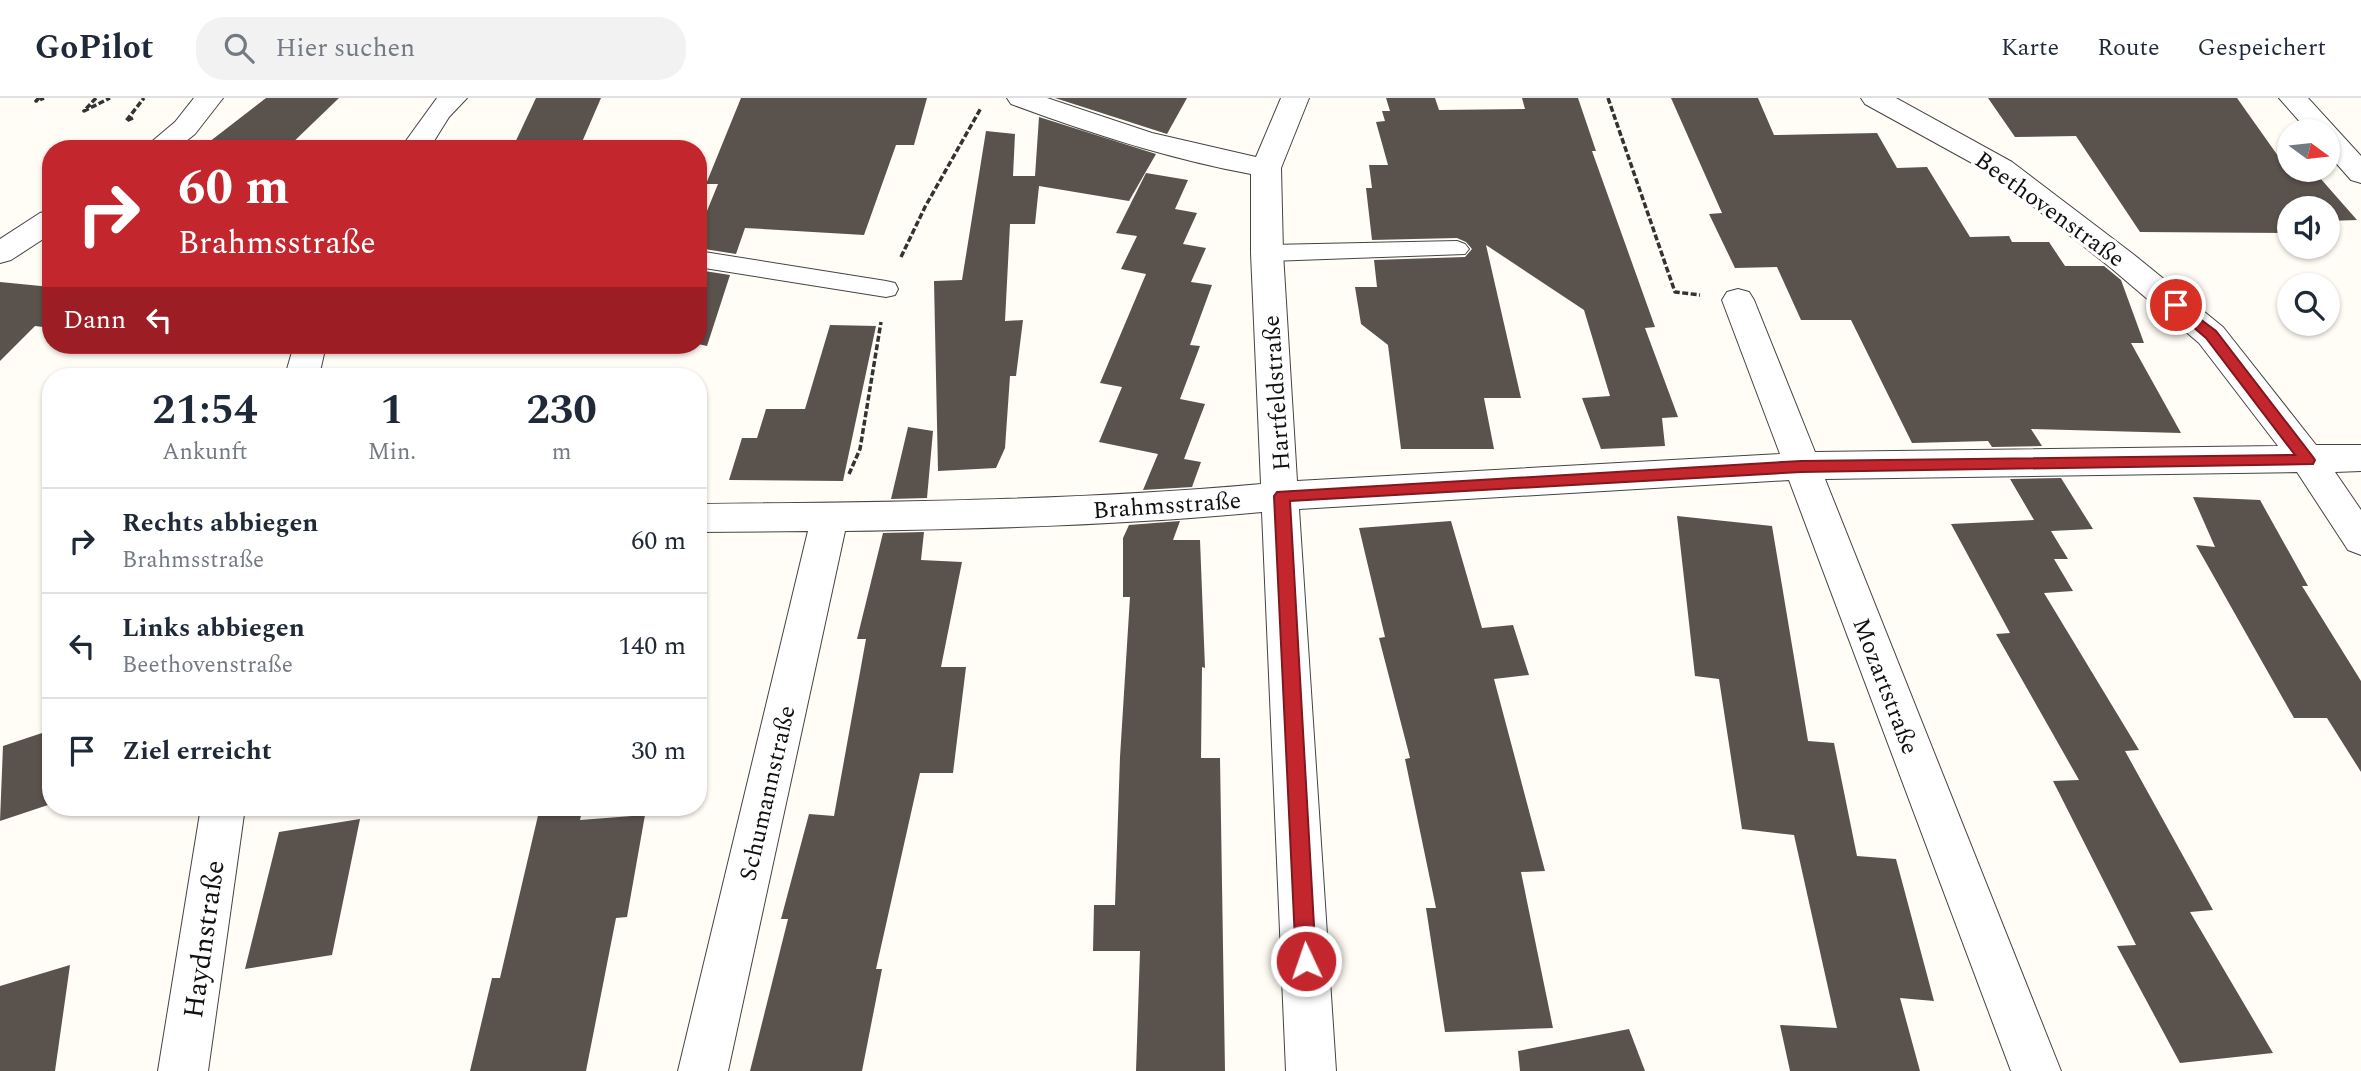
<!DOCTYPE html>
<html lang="de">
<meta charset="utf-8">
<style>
:root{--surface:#fff;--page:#f2f2f3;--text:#1f2937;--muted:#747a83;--line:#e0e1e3}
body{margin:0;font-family:Spectral,serif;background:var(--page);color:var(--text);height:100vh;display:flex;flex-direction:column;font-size:26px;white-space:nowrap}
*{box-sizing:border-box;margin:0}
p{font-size:23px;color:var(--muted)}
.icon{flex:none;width:38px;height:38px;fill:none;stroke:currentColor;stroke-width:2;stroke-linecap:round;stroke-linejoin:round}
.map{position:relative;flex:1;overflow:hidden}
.details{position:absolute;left:42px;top:270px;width:665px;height:448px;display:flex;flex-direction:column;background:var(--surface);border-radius:28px;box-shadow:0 2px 5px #0004}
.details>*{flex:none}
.top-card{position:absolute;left:42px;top:42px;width:665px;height:214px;border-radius:28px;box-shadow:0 2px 5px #0004;background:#c4262e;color:#fff;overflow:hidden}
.needle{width:46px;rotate:105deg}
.controls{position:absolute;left:2277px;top:21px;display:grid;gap:14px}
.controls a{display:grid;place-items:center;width:63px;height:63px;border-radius:50%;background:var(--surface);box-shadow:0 2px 5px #0004;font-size:35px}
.pin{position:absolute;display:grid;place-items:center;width:60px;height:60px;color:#fff;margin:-30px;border:4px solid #fff;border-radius:50%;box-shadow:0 2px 7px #0007}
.me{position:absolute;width:77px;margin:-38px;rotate:357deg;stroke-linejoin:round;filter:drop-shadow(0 0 5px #0008)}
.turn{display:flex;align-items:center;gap:24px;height:147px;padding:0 21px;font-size:32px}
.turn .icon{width:91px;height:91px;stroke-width:2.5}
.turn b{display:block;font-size:49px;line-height:60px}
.then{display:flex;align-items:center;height:66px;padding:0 21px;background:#0003;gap:14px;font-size:26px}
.eta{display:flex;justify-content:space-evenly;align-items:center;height:119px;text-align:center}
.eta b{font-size:42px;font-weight:700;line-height:49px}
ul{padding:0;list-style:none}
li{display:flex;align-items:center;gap:21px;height:105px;padding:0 21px;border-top:2px solid var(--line)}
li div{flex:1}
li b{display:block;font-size:26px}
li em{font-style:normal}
header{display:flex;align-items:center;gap:42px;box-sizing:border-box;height:98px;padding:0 35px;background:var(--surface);border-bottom:2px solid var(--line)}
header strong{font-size:33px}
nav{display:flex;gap:38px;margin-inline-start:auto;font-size:24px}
.search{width:490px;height:63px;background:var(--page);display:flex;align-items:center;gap:18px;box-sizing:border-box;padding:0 24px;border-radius:28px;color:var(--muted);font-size:26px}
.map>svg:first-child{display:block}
</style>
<header>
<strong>GoPilot</strong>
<div class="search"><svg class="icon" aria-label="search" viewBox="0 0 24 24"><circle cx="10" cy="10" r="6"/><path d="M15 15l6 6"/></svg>Hier suchen</div>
<nav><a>Karte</a><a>Route</a><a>Gespeichert</a></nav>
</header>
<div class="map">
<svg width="2361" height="973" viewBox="0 0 2361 973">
<rect width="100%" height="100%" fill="#fffdf5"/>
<!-- building -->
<g fill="#5a524d">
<polygon points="266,0 339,0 286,51 200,51"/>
<polygon points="536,0 601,0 579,51 512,51"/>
<polygon points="741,0 927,0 914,47 896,47 864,137 745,130 736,156 698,150 698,135 718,86 706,86"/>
<polygon points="1055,0 1187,0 1167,36"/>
<polygon points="1386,0 1435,0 1439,12 1525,11 1522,0 1578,0 1596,53 1592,53 1655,229 1645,230 1678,319 1662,320 1665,348 1601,351 1582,300 1610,298 1584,212 1486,147 1521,300 1484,300 1494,351 1401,351 1388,247 1361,226 1355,189 1377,189 1374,162 1465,159 1472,151 1466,144 1457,140 1372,142 1366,90 1372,90 1369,67 1388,67 1376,24 1385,23 1382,13 1390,13"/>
<polygon points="1671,0 1758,0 1774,37 1877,35 1897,70 1927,69 1970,139 2009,138 2012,144 2049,144 2065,168 2104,168 2121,182 2144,245 2131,245 2181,335 2031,331 2042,348 1992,349 1988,343 1912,345 1851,222 1801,222 1777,169 1735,170 1709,116 1722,115"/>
<polygon points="1988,0 2237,0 2288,72 2313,72 2357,122 2328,123 2328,110 2289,110 2289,135 2140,134 2076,38 2015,39"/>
<polygon points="1039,19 1156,56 1129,103 1039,88 1035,126 1010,126 1005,223 1023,222 1016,278 1010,278 1005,350 996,370 938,373 934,183 962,182 986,33 1015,36 1013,78 1035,78"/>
<polygon points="1146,75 1188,82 1175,111 1197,115 1183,146 1206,150 1191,184 1212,187 1190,247 1200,248 1180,301 1205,306 1184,361 1201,364 1192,389 1143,392 1158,356 1099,344 1122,289 1100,285 1146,176 1121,171 1137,138 1116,135"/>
<polygon points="698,172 730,177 707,248 698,246"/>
<polygon points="0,184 51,189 51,230 35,228 0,263"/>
<polygon points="830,227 876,228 843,383 729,382 742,340 757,340 766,311 805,311"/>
<polygon points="908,329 933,333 927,400 891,401"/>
<polygon points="2061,380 2093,431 2051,433 2068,461 2054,461 2073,493 2044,495 2139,652 2125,653 2213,812 2190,814 2273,955 2180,965 2117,848 2136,847 2053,683 2079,682 1996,536 2010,535 1951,426 2034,422 2010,381"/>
<polygon points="2193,399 2260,402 2308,488 2302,488 2361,583 2361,674 2327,620 2294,620 2196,447 2215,449"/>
<polygon points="1677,418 1772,428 1808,643 1834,645 1857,758 1896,761 1934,903 1900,900 1920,973 1790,973 1780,927 1837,930 1794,737 1742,731 1719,581 1695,578"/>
<polygon points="1180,423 1173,442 1200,442 1205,570 1202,569 1201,660 1220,660 1225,973 1136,973 1140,853 1093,853 1094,807 1115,807 1120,659 1130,499 1123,499 1123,440 1129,427"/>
<polygon points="1451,423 1482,530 1513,527 1529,577 1494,581 1545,773 1521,774 1553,930 1445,934 1426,810 1436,810 1405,661 1410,660 1379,540 1385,539 1359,430"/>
<polygon points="924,434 921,462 962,464 941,569 966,569 953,675 920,675 876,871 882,871 862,973 750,973 788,821 781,821 809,716 834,718 866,541 857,541 883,435"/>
<polygon points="51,632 51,706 0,723 3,648"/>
<polygon points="540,709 583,709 580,722 645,717 627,819 616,820 586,973 470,973 492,880 500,880"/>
<polygon points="360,721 332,857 245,871 279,734"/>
<polygon points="70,867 55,973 0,973 0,888"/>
<polygon points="1629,931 1645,973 1520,973 1518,953"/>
</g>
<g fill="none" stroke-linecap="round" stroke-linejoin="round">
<defs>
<g id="service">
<polygon points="1457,143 1465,146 1469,151 1465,156 1267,163 1258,161 1255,155 1258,149 1267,147"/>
<polygon points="698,153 886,183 895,185 898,191 895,197 886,199 698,169"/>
</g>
<g id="minor">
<polygon points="194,0 223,0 195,36 176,51 143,51 175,24"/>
<polygon points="437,0 467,0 449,19 429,51 400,51"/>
<path d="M1007 0H1047L1152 35 1256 59 1281 0H1309L1281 70 1283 155 1297 383 1780 356 1722 202 1727 194 1738 191 1749 194 1754 202 1815 354 2278 348 2199 245 2111 170 1992 76 1865 6 1861 0H1896L2012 64 2133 156 2223 229 2316 347H2361V373L2335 374 2361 412V457L2348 452 2297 374 1825 381 2061 973H2011L1789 382 1299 411 1336 973H1286L1262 414C1123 427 985 431 845 433L728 973H678L808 433 698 434V406C886 404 1073 403 1261 386L1251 155V76C1169 61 1089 35 1011 6Z"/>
<polygon points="2279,0 2308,0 2361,58 2361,85 2351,82 2328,56 2328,33 2308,33"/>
<polygon points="51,112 51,136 11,162 0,165 0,141 40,115"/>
<polygon points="294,247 326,247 319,278 285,278"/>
<polygon points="201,709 245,709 208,973 158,973"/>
</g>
</defs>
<!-- service casing -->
<use href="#service" stroke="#444" stroke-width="2"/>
<!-- minor casing -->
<use href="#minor" stroke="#444" stroke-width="2"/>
<!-- path -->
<g stroke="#333" stroke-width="3.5" stroke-dasharray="6 2.5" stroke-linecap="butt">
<polyline points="39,0 36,3 44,0"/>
<polyline points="96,0 84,13 110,0"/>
<polyline points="1608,0 1675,194 1700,197"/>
<polyline points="133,20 126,23 144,0"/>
<polyline points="901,159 925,109 981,10"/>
<polyline points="849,376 860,351 881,224"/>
</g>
<!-- service -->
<use href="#service" fill="#fff" fill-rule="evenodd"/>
<!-- minor -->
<use href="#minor" fill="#fff" fill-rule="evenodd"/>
</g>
<!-- route -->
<polygon fill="#c4262e" stroke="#7f191e" stroke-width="2" points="2176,203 2216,233 2313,359 2315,362 2313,366 1801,374 1290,403 1316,863 1313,870 1306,873 1299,870 1296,863 1274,398 1277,394 1801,363 2295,357 2206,240 2171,210 2169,207"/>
<g text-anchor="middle" stroke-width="7" stroke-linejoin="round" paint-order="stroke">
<!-- street labels -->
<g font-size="24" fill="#111" stroke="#fff">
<text transform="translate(2050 111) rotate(36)" y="8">Beethovenstraße</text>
<text transform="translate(1276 295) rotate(-94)" y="8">Hartfeldstraße</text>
<text transform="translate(1167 407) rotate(-4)" y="8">Brahmsstraße</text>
<text transform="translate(1886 588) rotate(69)" y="8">Mozartstraße</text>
<text transform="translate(767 695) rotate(-77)" y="8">Schumannstraße</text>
</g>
<!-- near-street labels -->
<g font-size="28" fill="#111" stroke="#fff">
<text transform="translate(203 841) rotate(-82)" y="10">Haydnstraße</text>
</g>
</g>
</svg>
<div class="controls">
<a><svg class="needle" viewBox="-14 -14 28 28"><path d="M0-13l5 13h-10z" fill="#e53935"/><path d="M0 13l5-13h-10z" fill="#747a83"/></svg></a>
<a><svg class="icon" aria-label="sound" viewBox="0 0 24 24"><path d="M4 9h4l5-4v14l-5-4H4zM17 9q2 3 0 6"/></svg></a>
<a><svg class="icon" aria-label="search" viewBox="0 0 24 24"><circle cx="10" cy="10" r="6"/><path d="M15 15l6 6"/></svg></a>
</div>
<div class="pin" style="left:2176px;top:207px;background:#d93025"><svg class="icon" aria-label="arrive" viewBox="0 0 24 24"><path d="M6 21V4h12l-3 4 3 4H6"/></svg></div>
<svg class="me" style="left:1306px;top:863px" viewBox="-20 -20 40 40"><circle r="17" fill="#c4262e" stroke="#fff" stroke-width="3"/><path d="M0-11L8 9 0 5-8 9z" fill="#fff"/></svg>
<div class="top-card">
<div class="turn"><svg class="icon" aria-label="right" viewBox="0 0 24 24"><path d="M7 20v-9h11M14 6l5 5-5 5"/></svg><div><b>60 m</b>Brahmsstraße</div></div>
<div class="then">Dann<svg class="icon" aria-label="left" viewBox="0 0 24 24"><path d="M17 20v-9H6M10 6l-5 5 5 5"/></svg></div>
</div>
<section class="details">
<div class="eta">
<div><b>21:54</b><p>Ankunft</p></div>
<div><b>1</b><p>Min.</p></div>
<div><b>230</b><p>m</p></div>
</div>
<ul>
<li><svg class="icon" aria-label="right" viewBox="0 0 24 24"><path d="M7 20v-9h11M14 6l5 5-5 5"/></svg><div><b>Rechts abbiegen</b><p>Brahmsstraße</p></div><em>60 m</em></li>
<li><svg class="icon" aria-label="left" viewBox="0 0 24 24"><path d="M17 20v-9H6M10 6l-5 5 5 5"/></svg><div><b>Links abbiegen</b><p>Beethovenstraße</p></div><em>140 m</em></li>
<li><svg class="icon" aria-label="arrive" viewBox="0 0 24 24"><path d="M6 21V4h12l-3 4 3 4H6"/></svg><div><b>Ziel erreicht</b></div><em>30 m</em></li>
</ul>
</section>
</div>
